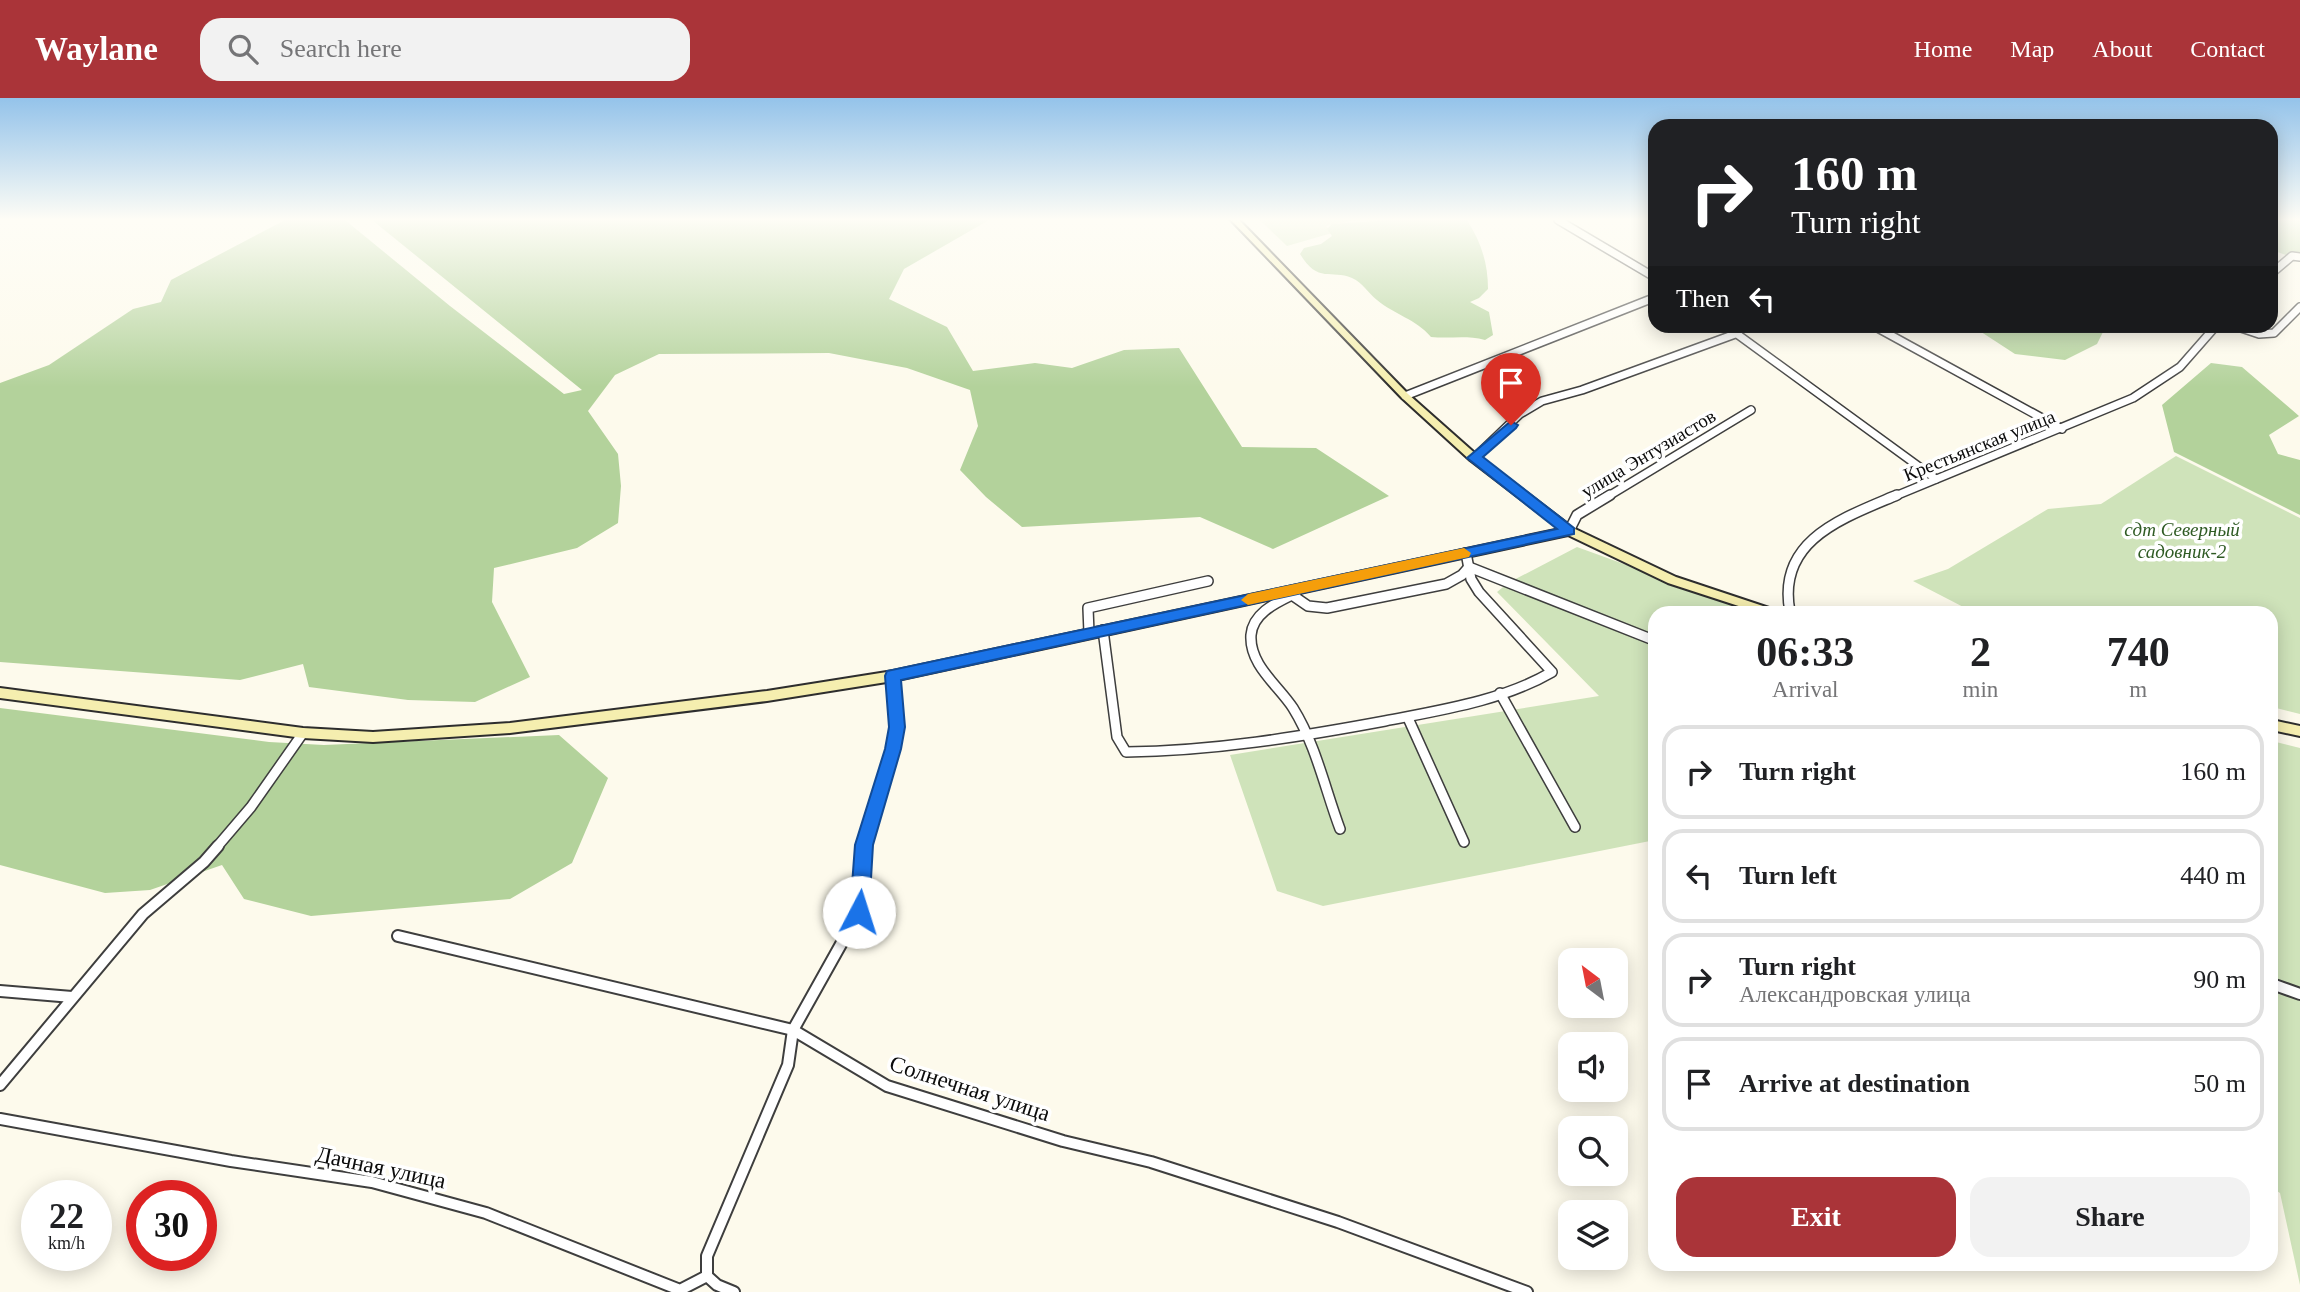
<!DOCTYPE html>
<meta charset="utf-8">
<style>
:root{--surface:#fff;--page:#f2f2f2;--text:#202124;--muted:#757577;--line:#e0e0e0;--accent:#aa3439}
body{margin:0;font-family:Georgia,serif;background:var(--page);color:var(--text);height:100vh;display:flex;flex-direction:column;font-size:26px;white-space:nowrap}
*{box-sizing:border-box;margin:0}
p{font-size:23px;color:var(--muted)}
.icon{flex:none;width:38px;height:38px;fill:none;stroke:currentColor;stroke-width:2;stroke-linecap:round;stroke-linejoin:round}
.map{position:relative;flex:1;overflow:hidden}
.panel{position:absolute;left:1648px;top:508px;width:630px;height:665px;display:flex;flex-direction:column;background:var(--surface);border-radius:21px;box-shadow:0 4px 18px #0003}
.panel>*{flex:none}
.banner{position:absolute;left:1648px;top:21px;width:630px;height:214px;border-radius:21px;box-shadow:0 4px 18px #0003;background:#202124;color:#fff;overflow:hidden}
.needle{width:46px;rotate:328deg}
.controls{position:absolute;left:1558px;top:850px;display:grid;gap:14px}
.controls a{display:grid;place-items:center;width:70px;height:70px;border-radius:14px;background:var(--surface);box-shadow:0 4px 18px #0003;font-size:35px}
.speed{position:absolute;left:21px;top:1082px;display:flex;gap:14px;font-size:35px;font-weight:700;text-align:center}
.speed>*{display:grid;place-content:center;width:91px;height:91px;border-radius:50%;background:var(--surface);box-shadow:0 4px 18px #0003;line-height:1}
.speed small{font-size:18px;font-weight:400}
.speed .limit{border:10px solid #d22;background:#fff;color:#111}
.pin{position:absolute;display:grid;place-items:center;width:60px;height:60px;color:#fff;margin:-72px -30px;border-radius:50% 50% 50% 0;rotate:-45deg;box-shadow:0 0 7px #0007}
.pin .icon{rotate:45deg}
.me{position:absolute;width:77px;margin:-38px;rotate:5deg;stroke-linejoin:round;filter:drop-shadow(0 0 5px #0008)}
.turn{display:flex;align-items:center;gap:24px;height:147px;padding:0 28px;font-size:32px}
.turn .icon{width:91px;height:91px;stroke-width:2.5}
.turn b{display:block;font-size:49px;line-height:60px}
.then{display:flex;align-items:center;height:66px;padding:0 28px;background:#0003;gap:14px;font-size:26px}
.eta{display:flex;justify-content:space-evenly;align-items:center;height:119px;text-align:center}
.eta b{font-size:42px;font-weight:600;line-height:49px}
.primary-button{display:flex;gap:14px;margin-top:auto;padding:14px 28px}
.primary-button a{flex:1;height:80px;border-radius:21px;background:var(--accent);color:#fff;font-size:28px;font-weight:600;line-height:80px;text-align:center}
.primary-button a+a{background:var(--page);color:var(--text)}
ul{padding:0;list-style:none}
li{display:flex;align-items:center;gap:21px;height:94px;margin:0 14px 10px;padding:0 14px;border:4px solid var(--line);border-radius:21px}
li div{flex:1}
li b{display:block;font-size:26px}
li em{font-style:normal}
header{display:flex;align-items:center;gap:42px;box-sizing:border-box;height:98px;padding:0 35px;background:var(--accent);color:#fff}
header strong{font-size:33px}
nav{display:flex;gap:38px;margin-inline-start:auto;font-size:24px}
.search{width:490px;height:63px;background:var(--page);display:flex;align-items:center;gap:18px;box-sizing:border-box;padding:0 24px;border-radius:21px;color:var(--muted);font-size:26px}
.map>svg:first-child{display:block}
</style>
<header>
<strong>Waylane</strong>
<div class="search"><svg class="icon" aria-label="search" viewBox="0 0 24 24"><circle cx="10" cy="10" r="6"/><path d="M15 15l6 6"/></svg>Search here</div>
<nav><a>Home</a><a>Map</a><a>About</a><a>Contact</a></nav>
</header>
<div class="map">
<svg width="2300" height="1194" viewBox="0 0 2300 1194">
<rect width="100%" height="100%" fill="#fdfaec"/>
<!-- green -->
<g fill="#cfe3ba">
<polygon points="1260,122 1355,122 1326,128 1332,135 1287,148"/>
<polygon points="2176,358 2300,420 2300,616 2272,609 2272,514 1973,514 1913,483 1948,471 2048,411 2101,406"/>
<polygon points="1577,449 1756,514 1656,514 1655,742 1323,808 1277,793 1230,657 1599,598 1497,494 1508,485"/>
<polygon points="2272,643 2300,650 2300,1187 2280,1095 2272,1090"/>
</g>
<!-- forest -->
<g fill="#b3d29b">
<polygon points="285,122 345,122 450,208 564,296 582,292 372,122 989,122 904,171 889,201 947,229 973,273 1035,265 1072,270 1124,252 1179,250 1242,349 1316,350 1389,398 1273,451 1200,419 1022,429 986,399 960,372 978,328 970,292 907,270 829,255 659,256 615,277 588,313 618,356 621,388 618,425 577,450 494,470 492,504 530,579 475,604 408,602 309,589 303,566 240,582 0,564 0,285 49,267 133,211 161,204 171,182"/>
<path d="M1391 122H1467C1481 144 1488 165 1488 191L1479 200 1470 204 1489 214 1493 237 1485 242C1466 237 1450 241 1431 239 1416 221 1395 217 1377 202 1368 195 1363 185 1352 180 1331 171 1318 186 1300 156L1304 150 1321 146 1332 138 1327 131 1332 126Z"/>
<polygon points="2272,122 2300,122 2300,162 2272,152"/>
<polygon points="1972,228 2106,228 2097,246 2065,262 2015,256"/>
<polygon points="2211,265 2242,269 2299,318 2269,337 2278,356 2300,362 2300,417 2174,354 2162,307"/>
<polygon points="0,610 269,644 324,647 559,637 608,680 572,765 510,801 311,818 244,801 222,767 150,792 105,795 0,767"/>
</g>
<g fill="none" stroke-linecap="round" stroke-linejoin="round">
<defs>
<g id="street-far2">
<polyline points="1558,122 1656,180"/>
<polyline points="2272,175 2292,158 2300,159"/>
<polyline points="1726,228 1936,381"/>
<polyline points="1874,228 2062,331"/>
<polyline points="2235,228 2259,236 2274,235 2300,209"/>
<polyline points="1405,298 1656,199"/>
<polyline points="1474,360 1520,316 1542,303 1582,292 1738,235"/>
<polyline points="1607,399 1751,312"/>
<polyline points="1893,399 2133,300 2180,269 2216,228"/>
</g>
<g id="street-far1">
<polyline points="1569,433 1577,417 1610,397"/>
<path d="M1296 495C1278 504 1253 514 1251 537 1249 567 1279 588 1293 610 1316 647 1325 691 1340 731"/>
<polyline points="1292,497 1308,508 1327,510 1446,486 1462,477 1469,469 1656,543"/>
<path d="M1790 514C1776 442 1843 420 1897 397"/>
<path d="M1103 532 1117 639 1126 654C1213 653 1299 639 1385 623 1441 612 1502 603 1552 574L1479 494 1471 481 1466 455"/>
<polyline points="1089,535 1088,510 1208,483"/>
<polyline points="1500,595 1575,729"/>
<polyline points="1408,620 1464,744"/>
<polyline points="216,750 251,709 303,635"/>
<polyline points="864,750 897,629 893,578"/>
</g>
<g id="street">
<polyline points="398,838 793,932 887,988 1063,1043 1151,1064 1338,1124 1527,1194"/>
<polyline points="2272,886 2300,896"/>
<polyline points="0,893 72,899"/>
<polyline points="0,987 143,816 204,764 218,748"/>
<polyline points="0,1021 231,1063 372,1084 486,1115 680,1192 707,1178"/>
<polyline points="707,1178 707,1158 788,967 793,932 859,814 864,748"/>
<polyline points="707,1178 717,1187 734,1194"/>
</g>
<g id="secondary">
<polygon points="1231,122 1239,122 1408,296 1478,358 1573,430 1676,479 1772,511 1774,514 1757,514 1668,485 1568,437 893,583 767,603 510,635 373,644 303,640 0,600 0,590 303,630 373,634 510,625 767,593 893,573 1560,431 1470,362 1402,300"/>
<polygon points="2272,622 2300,628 2300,638 2272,632"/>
</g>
</defs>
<!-- street-far2 casing -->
<use href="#street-far2" stroke="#3e3e3e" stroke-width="10"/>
<!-- street-far1 casing -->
<use href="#street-far1" stroke="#3e3e3e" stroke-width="12"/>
<!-- street casing -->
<use href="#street" stroke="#3e3e3e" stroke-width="14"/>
<!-- secondary casing -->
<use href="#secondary" stroke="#2d2d2d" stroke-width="4"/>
<!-- street-far2 -->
<use href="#street-far2" stroke="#fff" stroke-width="7"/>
<!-- street-far1 -->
<use href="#street-far1" stroke="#fff" stroke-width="9"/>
<!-- street -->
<use href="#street" stroke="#fff" stroke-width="10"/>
<!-- secondary -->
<use href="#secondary" fill="#f5eeaf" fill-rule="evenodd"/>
</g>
<!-- sky -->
<linearGradient id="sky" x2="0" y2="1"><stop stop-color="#94c3ea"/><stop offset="0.42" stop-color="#fefdf6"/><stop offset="1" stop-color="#fefdf6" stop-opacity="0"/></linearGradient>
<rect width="2300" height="289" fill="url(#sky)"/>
<!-- route -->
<polygon fill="#1a73e8" stroke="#114b97" stroke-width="2" points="1511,323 1518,327 1516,330 1483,359 1574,430 1574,436 901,582 905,629 901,651 873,747 869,814 866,819 859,822 853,819 850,814 855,747 885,651 889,629 885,578 887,573 1557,431 1467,360"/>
<!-- slow -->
<polygon fill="#f59e0b" points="1464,450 1471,455 1469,459 1248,507 1241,502 1248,496"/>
<g text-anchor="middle" stroke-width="7" stroke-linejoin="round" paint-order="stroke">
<!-- street labels -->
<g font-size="19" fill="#0b0b0b" stroke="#fff">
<text transform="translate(1979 347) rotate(-22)" y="7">Крестьянская улица</text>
<text transform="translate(1648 355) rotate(-31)" y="7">улица Энтузиастов</text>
</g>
<!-- park labels -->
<g font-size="19" font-style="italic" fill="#2f5b24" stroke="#fff">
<text x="2182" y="438">сдт Северный<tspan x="2182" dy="22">садовник-2</tspan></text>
</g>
<!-- near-street labels -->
<g font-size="23" fill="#0b0b0b" stroke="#fff">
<text transform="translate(970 990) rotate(18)" y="8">Солнечная улица</text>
<text transform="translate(381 1069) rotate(12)" y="8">Дачная улица</text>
</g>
</g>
</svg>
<div class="controls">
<a><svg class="needle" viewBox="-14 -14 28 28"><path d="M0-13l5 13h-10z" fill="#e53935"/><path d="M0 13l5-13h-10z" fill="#757577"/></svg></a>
<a><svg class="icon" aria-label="sound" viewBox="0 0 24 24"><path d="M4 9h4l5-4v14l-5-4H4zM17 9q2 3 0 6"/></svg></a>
<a><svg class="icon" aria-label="search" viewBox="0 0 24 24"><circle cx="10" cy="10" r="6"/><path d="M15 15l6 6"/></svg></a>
<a><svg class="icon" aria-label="layers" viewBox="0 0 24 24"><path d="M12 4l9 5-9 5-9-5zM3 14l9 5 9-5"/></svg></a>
</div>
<div class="speed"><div>22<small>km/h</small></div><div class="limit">30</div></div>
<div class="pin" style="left:1511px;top:327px;background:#d93025"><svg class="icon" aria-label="arrive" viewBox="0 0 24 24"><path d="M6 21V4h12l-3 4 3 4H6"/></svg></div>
<svg class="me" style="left:859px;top:814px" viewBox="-20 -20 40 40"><circle r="19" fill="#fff"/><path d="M0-13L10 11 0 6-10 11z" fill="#1a73e8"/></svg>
<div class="banner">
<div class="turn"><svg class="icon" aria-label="right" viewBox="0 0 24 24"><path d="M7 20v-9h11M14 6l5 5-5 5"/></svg><div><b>160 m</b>Turn right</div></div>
<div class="then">Then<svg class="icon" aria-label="left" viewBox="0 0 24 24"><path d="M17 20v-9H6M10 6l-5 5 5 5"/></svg></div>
</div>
<section class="panel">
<div class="eta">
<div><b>06:33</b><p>Arrival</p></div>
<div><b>2</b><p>min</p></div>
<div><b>740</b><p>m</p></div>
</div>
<ul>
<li><svg class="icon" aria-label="right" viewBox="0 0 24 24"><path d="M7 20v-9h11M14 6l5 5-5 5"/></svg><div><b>Turn right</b></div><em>160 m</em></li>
<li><svg class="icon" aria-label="left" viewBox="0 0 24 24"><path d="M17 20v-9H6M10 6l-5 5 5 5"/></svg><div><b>Turn left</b></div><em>440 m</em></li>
<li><svg class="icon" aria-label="right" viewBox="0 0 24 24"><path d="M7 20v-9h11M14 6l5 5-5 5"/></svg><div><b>Turn right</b><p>Александровская улица</p></div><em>90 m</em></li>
<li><svg class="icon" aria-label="arrive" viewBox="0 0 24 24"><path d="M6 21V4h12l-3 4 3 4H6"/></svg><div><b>Arrive at destination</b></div><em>50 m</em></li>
</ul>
<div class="primary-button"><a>Exit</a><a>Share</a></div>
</section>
</div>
